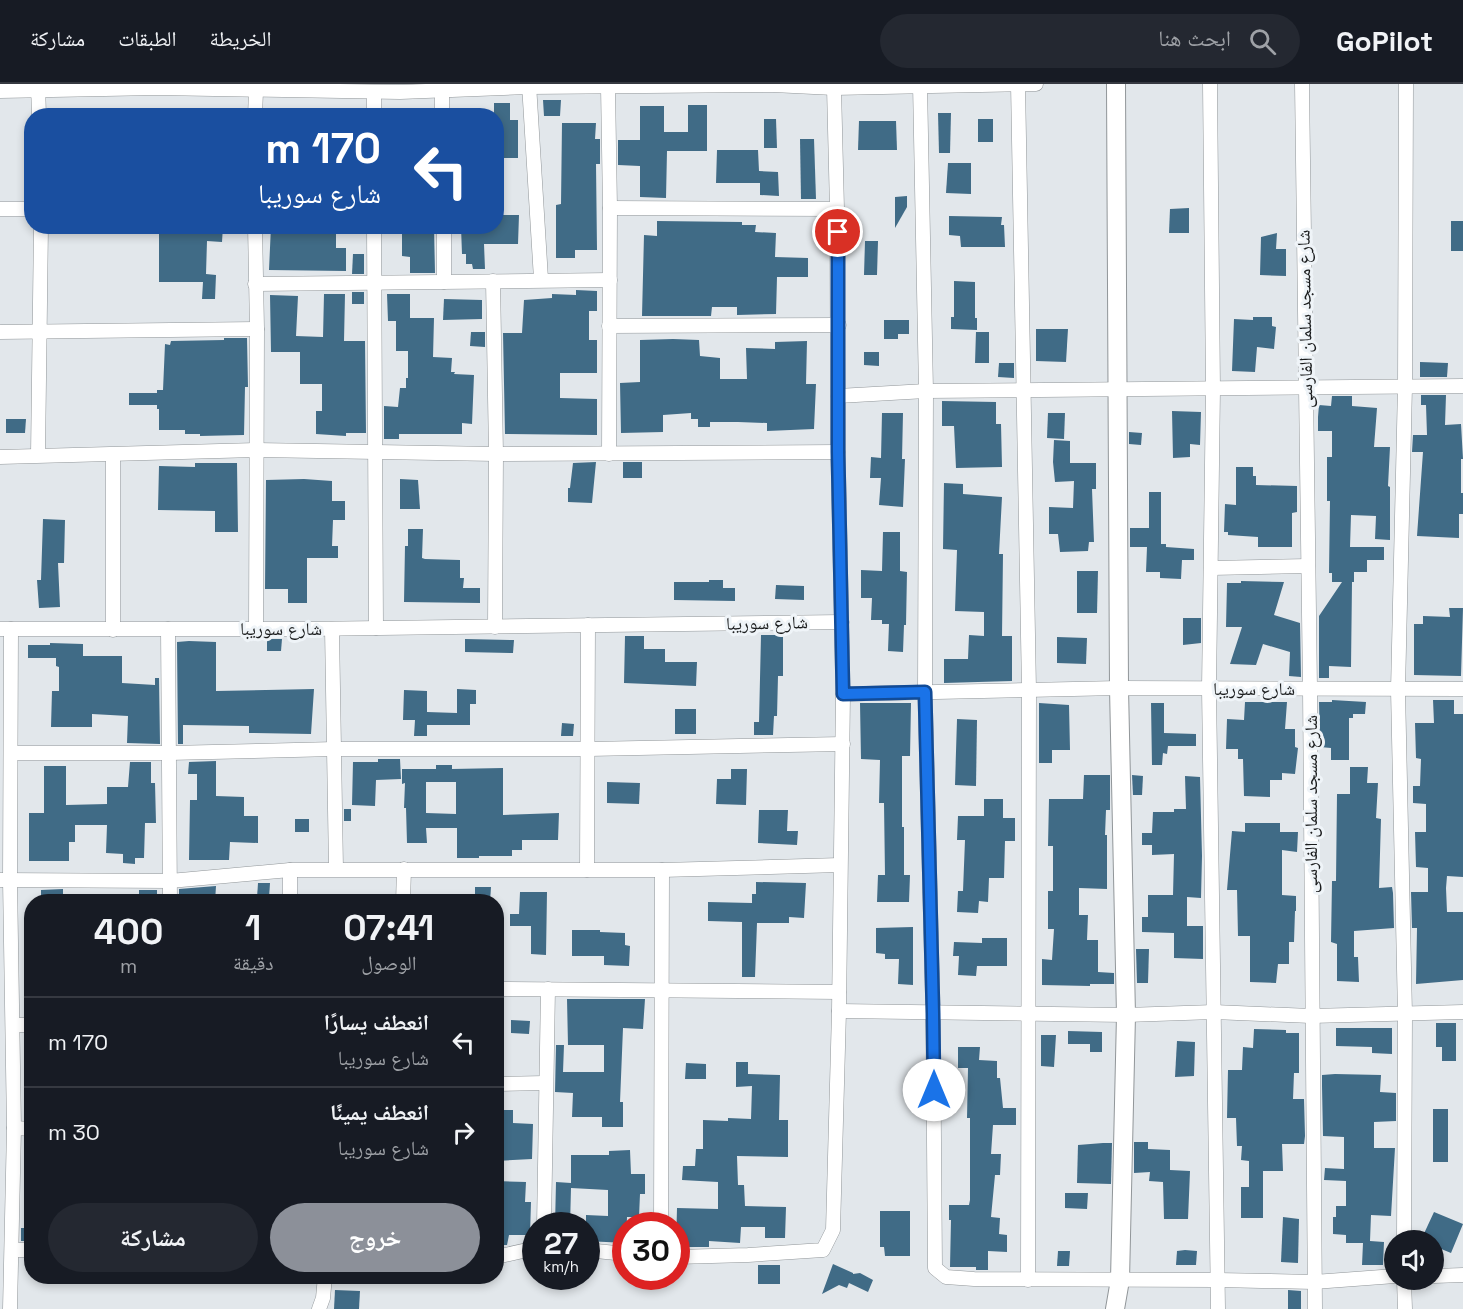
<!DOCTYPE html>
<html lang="ar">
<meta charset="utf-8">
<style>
:root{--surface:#171b24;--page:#242831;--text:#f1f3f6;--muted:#9ea1a6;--line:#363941;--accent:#8c9099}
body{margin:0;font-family:"Space Grotesk","Noto Naskh Arabic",sans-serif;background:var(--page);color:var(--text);direction:rtl;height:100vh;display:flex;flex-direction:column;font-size:22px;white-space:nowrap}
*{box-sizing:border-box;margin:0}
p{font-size:20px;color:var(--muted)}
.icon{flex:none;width:33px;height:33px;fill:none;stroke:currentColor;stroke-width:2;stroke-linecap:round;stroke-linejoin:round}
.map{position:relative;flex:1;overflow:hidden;direction:ltr}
.sheet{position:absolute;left:24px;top:810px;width:480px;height:390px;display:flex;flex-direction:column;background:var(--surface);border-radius:24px;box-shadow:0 3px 9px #0003;direction:rtl}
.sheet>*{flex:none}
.guide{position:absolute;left:24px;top:24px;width:480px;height:126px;border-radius:24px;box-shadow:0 3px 9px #0003;direction:rtl;background:#1a4fa0;color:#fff;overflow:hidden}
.buttons{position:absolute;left:1384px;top:1146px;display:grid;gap:12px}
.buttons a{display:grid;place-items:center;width:60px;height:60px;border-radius:50%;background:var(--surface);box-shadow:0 3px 9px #0003;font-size:30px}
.speed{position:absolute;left:522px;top:1128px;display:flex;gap:12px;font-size:30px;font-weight:700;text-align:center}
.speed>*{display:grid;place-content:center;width:78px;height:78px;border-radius:50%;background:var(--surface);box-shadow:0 3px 9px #0003;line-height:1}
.speed small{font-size:15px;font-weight:400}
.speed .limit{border:9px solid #d22;background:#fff;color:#111}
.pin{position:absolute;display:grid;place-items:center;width:51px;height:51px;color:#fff;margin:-26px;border:3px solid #fff;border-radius:50%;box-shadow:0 2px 6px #0007}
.me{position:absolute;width:66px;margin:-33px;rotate:0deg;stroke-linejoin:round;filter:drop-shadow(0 0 4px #0008)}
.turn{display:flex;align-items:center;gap:21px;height:126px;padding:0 24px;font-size:27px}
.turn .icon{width:78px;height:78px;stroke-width:2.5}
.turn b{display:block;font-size:42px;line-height:51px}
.eta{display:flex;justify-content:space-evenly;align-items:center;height:102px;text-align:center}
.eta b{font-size:36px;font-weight:700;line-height:42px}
.cta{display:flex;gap:12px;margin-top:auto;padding:12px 24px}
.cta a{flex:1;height:69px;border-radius:36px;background:var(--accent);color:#fff;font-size:24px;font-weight:700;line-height:69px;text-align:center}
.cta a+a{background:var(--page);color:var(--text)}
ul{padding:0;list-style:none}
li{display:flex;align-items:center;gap:18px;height:90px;padding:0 24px;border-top:2px solid var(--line)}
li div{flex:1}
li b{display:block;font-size:22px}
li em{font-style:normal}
header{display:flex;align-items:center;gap:36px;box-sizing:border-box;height:84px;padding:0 30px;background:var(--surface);border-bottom:2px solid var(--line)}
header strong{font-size:28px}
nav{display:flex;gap:33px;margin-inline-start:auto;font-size:21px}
.search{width:420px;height:54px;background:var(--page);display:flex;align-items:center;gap:15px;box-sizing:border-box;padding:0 21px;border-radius:33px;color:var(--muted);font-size:22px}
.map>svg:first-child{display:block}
</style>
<header>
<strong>GoPilot</strong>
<div class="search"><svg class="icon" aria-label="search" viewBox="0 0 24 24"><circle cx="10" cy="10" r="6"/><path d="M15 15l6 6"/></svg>ابحث هنا</div>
<nav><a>الخريطة</a><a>الطبقات</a><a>مشاركة</a></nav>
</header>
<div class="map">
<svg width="1463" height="1225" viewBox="0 0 1463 1225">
<rect width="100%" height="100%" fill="#e2e7eb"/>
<!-- building -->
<g fill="#406b86" fill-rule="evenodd">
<polygon points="543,16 561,16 560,32 544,32"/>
<polygon points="494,19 510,19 510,36 518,36 518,74 496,74 496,32 494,32"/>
<polygon points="688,21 707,21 707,67 667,67 666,114 640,113 640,82 618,81 618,56 640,56 640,22 664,22 664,48 688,48"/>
<polygon points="938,29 951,29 950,69 939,69"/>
<polygon points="764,35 776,35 777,64 764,64"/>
<rect x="978" y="35" width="15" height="23"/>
<polygon points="859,37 896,37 897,66 858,66"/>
<polygon points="562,39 596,39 595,55 600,55 600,80 596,80 597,166 575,166 575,174 556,174 556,121 561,120"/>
<polygon points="800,55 814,55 816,115 801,115"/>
<polygon points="717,66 758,66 759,87 778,88 779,112 760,111 760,99 716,99"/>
<polygon points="948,79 971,79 971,110 946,109"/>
<polygon points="907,112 907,123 895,144 895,113"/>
<polygon points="1189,124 1189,149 1169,149 1170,125"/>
<polygon points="496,131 519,131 518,160 484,160 485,185 473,185 472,180 466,180 466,170 462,170 461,143 496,142"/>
<polygon points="949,132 1002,133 1001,141 1004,141 1005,163 961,163 960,152 949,151"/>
<polygon points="657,137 742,138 742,141 756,141 755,148 776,149 775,173 808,174 808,193 777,193 776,230 737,231 737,223 712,223 711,232 642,232 644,151 657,152"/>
<rect x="1451" y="137" width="12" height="30"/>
<polygon points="159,142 223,142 222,158 207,157 206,190 216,191 215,215 202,215 203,198 159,198"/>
<polygon points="271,142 336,142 336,164 346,164 346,187 269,186"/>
<polygon points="402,142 434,142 435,189 410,189 410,173 402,172"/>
<polygon points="1277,149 1276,165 1286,165 1286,192 1260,191 1261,153"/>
<polygon points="865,157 878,157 877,191 864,191"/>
<polygon points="353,170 364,170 364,190 352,190"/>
<polygon points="954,197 975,198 975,234 977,234 977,246 951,245 951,233 954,233"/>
<polygon points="576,206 597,207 597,227 589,227 589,256 597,256 597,289 560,289 560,314 597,315 597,351 505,350 503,249 522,249 524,216 552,214 552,210 576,211"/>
<rect x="352" y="208" width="12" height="12"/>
<polygon points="324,210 345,210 344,257 365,257 366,349 346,349 346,352 316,350 316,327 322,327 322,300 300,300 300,268 271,268 270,211 298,212 296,252 323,253"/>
<polygon points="387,210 410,210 410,234 434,234 433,273 452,274 451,288 455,288 454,290 474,291 472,340 462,339 462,350 399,350 399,355 384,355 384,322 398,323 400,304 406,304 406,294 408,294 408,267 396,267 396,237 388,237"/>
<polygon points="444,215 482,216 482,235 443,236"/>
<polygon points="1253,233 1272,233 1272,242 1276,243 1274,265 1257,263 1255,288 1232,287 1234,235 1253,236"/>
<polygon points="884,236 909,236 909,250 898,250 898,255 884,255"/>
<polygon points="1036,245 1068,245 1066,278 1036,277"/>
<polygon points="471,248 485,248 485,263 470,262"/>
<polygon points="976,248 989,248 989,279 975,279"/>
<polygon points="224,254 247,254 248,303 245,303 244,351 200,352 200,350 185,350 185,346 159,346 159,325 157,325 157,321 129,321 129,309 157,309 157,306 163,306 165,260 170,261 171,257 224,256"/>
<polygon points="673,255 699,256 700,272 720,274 720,295 747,295 746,264 775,265 775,258 807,257 806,300 816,300 814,345 767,347 767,339 738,338 710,338 710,343 698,343 698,335 691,335 691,329 663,331 663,348 621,349 620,299 640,298 640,256"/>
<polygon points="864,268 879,268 879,282 864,281"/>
<polygon points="1420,278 1448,279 1447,293 1420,293"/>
<polygon points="999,279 1014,279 1014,294 998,293"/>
<polygon points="1421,311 1446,311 1445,341 1461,340 1463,375 1461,375 1461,409 1463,409 1463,430 1459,430 1459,454 1417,452 1423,368 1412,368 1413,351 1427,351 1426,321 1421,321"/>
<polygon points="1332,312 1352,312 1352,322 1377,324 1374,363 1390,363 1388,402 1390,403 1390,456 1375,455 1376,432 1351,431 1350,463 1384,463 1384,476 1367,476 1367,488 1354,488 1354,498 1352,498 1351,583 1329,582 1329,594 1319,594 1319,532 1342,498 1332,498 1332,489 1329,489 1330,417 1327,417 1327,373 1332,373 1332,347 1318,347 1318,333 1319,321 1331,322"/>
<polygon points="942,317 996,318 996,340 1001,340 1002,383 956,384 954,342 942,342"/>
<polygon points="1172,327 1201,328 1200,361 1190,360 1190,373 1173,374"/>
<polygon points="882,329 903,329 902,375 905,375 903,423 879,421 881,394 870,394 871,373 881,374"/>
<polygon points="1048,329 1065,329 1064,355 1047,354"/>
<polygon points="6,335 26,335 25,349 6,349"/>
<polygon points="1129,348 1142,349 1141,361 1129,360"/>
<polygon points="1054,356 1070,357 1070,379 1096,379 1096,405 1092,405 1094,458 1089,458 1088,467 1060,468 1058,450 1049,450 1049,423 1073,424 1074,397 1055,398 1053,378"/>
<polygon points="596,378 592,419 568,418 568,404 570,404 573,379"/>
<rect x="623" y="378" width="19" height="16"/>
<polygon points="195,379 237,379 238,448 215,448 215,427 158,426 159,382 195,383"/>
<polygon points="1236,383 1253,383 1253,392 1256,392 1256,401 1297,402 1297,428 1292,429 1292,463 1258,463 1258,453 1228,451 1228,448 1224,448 1225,420 1236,421"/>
<polygon points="304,395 332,397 332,417 345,417 345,436 333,436 332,462 338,462 338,474 307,474 307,519 288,519 288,505 265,505 266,396"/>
<polygon points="400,395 418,396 420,425 400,425"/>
<polygon points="944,399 963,400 963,410 1002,413 999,470 1003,470 1002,552 1012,552 1012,597 944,599 944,575 968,575 969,551 984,552 984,528 955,527 957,466 943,465"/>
<polygon points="1149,408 1161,408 1161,460 1166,460 1166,463 1194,465 1194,476 1182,476 1181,495 1160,494 1160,488 1146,488 1147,463 1130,463 1130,444 1149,444"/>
<polygon points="43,435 65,436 64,479 58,479 60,523 39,524 37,496 41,496"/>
<polygon points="408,445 423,445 422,474 425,475 460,476 460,494 464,494 463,504 480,504 480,519 404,518 405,462 408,462"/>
<polygon points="883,448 900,448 900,487 907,488 906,541 904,541 903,568 888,567 889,540 882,540 882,536 871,536 872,514 861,514 861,486 882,487"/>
<polygon points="1077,487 1098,487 1097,529 1077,529"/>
<polygon points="709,496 723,496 723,504 735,504 735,517 674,516 674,498 709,498"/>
<polygon points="1241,497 1284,498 1274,531 1300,539 1301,593 1289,592 1290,568 1263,560 1256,581 1230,580 1242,543 1226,543 1227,499 1241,499"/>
<polygon points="776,501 804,502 804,516 775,515"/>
<polygon points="1449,524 1463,524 1461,592 1414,591 1414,540 1423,540 1423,532 1450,533"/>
<polygon points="1183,534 1201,534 1201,559 1183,561"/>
<polygon points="761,551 783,551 783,592 778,592 777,632 774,632 773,651 754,651 754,638 759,638"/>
<polygon points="625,552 644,552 644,565 665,565 665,578 697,578 696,602 624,599"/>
<polygon points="1057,553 1087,554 1086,580 1057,579"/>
<polygon points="267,555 282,555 281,567 267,567"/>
<polygon points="465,555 514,556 513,569 465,568"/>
<polygon points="189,557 216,558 216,607 314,605 311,650 249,649 249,642 183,641 183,660 178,660 177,558"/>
<polygon points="50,559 83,560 83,572 122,572 122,599 155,601 155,594 159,594 160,660 127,659 128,632 92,630 92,643 51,643 52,607 59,607 59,583 56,582 56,574 28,574 28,561 50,561"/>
<polygon points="457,605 476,606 476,620 470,620 470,641 427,641 427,652 414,652 415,636 403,636 404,606 427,607 427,628 457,629"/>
<polygon points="1332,616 1366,618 1365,630 1353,630 1353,634 1349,634 1349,676 1331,676 1331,664 1320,663 1319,618 1332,618"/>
<polygon points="1433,616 1454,616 1454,630 1463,630 1463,793 1447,792 1446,804 1447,828 1463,828 1463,896 1416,900 1417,844 1412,844 1411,808 1428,808 1428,784 1416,783 1415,748 1426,748 1426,720 1413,719 1413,702 1420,702 1421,675 1416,674 1415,639 1434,639"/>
<polygon points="1245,618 1287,618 1285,645 1295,645 1295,663 1298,664 1295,690 1282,689 1282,696 1270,696 1270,713 1244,712 1243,675 1238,675 1238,665 1226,665 1227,635 1244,636"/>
<polygon points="860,619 911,619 910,672 902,672 902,743 904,743 904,791 910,791 909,818 877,818 878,791 885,791 884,719 879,719 880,676 861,675"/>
<polygon points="1039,619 1069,621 1070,666 1052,666 1052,679 1039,679"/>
<polygon points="1151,619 1164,619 1164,649 1196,650 1196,662 1168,662 1167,670 1163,669 1162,681 1152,681"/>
<rect x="675" y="625" width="21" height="25"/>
<polygon points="957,635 977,636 976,702 955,701"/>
<polygon points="562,639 574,640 573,652 561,652"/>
<polygon points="378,675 400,675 401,695 376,696 375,722 352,721 353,678 378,678"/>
<polygon points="216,677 216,712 244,713 244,732 258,732 258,759 230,758 229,776 189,776 190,716 197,716 197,690 188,690 189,678"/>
<polygon points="130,678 151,678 151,699 155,699 156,739 145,739 144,774 135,774 135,780 123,779 123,770 106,769 107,741 75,741 75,758 69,758 69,777 29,777 29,729 44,729 44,682 66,682 66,721 107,720 107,703 128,703"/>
<path d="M436 681H452V685L503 684V731L559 729 558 756H522V766H512V772H479V774H457V744H426L427 759H407L406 724H404L405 699 402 700V685H436ZM426 698H456V730L426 729Z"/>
<polygon points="1350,683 1368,683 1367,699 1378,699 1376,734 1381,735 1379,804 1392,803 1393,809 1394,844 1354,847 1354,873 1358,873 1359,898 1337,897 1337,860 1331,858 1332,797 1336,797 1337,710 1350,710"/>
<polygon points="731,685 747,685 746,721 716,720 717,695 731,695"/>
<polygon points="1084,691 1110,691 1110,726 1106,726 1105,751 1107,751 1107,805 1079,804 1079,831 1088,831 1087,856 1098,856 1098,888 1114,889 1114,900 1090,900 1090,902 1042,901 1042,875 1052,876 1054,845 1048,845 1048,807 1053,807 1053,762 1048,762 1049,715 1083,715"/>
<polygon points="1132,691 1143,692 1142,711 1133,711"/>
<polygon points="1185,692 1200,693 1202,772 1201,814 1187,813 1187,842 1203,842 1203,875 1174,874 1174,849 1142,848 1142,833 1148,833 1148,811 1173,811 1174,770 1152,771 1152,761 1142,761 1142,749 1152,749 1153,728 1174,728 1174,725 1186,725"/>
<polygon points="607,698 640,699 639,720 607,719"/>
<polygon points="984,715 1003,715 1003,734 1015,734 1015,757 1005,757 1004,794 989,794 988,818 979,817 978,829 957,828 958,807 963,807 965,756 957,756 958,732 984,732"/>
<rect x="344" y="725" width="7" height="12"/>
<polygon points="759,726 788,726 787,747 798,747 797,761 758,759"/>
<rect x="295" y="735" width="14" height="13"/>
<polygon points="1245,739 1280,739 1280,748 1298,748 1297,768 1282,766 1282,811 1296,812 1296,827 1295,827 1294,858 1289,858 1289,880 1278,880 1276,899 1250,898 1250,852 1238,852 1237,806 1227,806 1232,747 1245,748"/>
<polygon points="756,798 806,799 804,834 789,833 789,839 757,839 755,893 742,893 742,838 708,837 708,818 752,819 752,810 756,810"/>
<polygon points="258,799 270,799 269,814 257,814"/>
<polygon points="216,802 215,818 200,818 200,812 179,812 179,805"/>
<polygon points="475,803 491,803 490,818 475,818"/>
<polygon points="63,805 63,818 41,818 41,806"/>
<rect x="139" y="806" width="18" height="12"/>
<polygon points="520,808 547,808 546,871 531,870 531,842 510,842 510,830 519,830"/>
<polygon points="913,843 913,901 898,900 899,875 885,875 885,870 876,869 876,844"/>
<polygon points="572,846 600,846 600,848 625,849 625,861 630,862 629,882 604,881 604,872 572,872"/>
<polygon points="982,854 1007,854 1007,882 977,882 976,892 958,891 959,872 953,872 954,858 982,859"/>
<polygon points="1136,865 1149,865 1148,899 1137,899"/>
<polygon points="567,915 645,915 643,945 623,944 620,1018 623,1018 623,1043 602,1043 602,1033 572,1033 573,1009 555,1008 556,961 564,961 563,988 604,988 604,961 568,961"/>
<polygon points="511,936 530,937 529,950 511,949"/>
<polygon points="1436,939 1456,939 1456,977 1442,977 1442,963 1436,963"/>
<polygon points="1336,944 1392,944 1392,970 1372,969 1372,963 1336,962"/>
<polygon points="1254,945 1286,946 1286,949 1299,949 1299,989 1294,989 1293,1015 1304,1015 1305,1052 1304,1060 1282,1060 1283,1087 1263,1087 1263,1134 1241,1134 1241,1103 1249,1103 1249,1077 1241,1076 1242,1062 1237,1062 1236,1034 1227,1034 1228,986 1242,986 1243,963 1253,964"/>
<polygon points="1068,947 1102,948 1102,968 1090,968 1090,960 1068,960"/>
<polygon points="1041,951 1056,951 1054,983 1041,982"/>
<polygon points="1177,957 1195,958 1194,992 1175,993"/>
<polygon points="958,963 980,963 979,976 997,977 997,994 1000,994 1003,1024 1016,1024 1016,1041 993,1041 991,1070 1001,1070 1000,1091 995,1091 991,1133 1000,1134 999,1150 1007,1151 1007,1168 988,1167 988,1186 976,1186 976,1183 950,1183 951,1136 949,1136 949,1121 969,1121 970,1116 970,1034 967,1034 968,984 958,984"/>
<polygon points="736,978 748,978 748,990 780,991 779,1036 788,1036 788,1073 737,1072 738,1101 744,1101 745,1122 786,1123 785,1154 765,1154 765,1143 741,1143 740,1159 709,1157 709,1163 676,1163 677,1124 718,1125 718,1098 682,1096 683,1082 695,1082 696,1065 703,1065 703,1036 728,1037 728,1034 751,1035 752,1002 736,1003"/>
<polygon points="686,979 706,980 706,995 685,995"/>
<polygon points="1335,990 1381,991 1380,1008 1396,1009 1396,1037 1374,1038 1374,1064 1395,1064 1391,1132 1371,1131 1370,1157 1384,1158 1383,1181 1362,1181 1363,1159 1346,1159 1346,1151 1333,1150 1333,1133 1336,1133 1336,1122 1346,1122 1346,1097 1324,1096 1325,1084 1344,1085 1344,1053 1323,1052 1322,1002 1322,991"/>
<rect x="1433" y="1025" width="15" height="53"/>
<polygon points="496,1026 513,1026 513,1039 533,1040 532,1075 496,1077"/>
<polygon points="1134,1058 1148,1058 1148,1065 1170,1066 1170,1086 1190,1087 1188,1135 1164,1135 1163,1098 1149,1097 1150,1088 1134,1089"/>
<polygon points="1103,1059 1112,1059 1111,1100 1077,1099 1078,1061"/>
<polygon points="630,1066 631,1090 645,1090 645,1110 640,1110 639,1133 627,1133 626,1159 586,1157 586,1131 608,1132 608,1106 571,1104 570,1142 555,1142 556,1098 571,1099 571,1071 609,1071 609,1067"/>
<polygon points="496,1097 526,1098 525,1118 531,1118 530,1151 509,1151 507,1161 496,1161"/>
<polygon points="1065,1109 1088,1109 1087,1125 1065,1124"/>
<polygon points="880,1127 910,1127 910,1172 885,1172 884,1163 880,1163"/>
<polygon points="1434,1128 1463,1140 1451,1169 1434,1162 1434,1156 1421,1156"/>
<polygon points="1283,1133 1299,1135 1298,1179 1281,1178"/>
<rect x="21" y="1144" width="11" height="13"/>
<polygon points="1185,1166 1197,1167 1196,1181 1176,1181 1177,1167"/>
<polygon points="1058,1167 1070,1167 1069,1182 1057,1182"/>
<polygon points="833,1180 853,1189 853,1190 860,1189 873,1196 868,1208 849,1199 847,1204 839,1201 822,1210"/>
<rect x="758" y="1181" width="22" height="19"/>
<polygon points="335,1206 360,1207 359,1225 334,1225"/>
<polygon points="1288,1206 1301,1207 1301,1225 1288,1225"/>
</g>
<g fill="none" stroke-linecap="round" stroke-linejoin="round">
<defs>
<g id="street">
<polyline points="38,0 39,32"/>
<polyline points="529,0 541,195"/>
<polyline points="920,0 926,307 925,608 933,929 935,1184 946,1193 974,1195 1218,1196 1314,1198 1395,1192"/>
<polyline points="1018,0 1029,606 1028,1196"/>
<polyline points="1210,0 1213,305 1209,605 1218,1225"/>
<polyline points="1302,0 1310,605 1315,1225"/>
<polyline points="608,3 610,124 609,370"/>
<polyline points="0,7 157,4 400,8 529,3 773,1 834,4 1036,0"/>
<polyline points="442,7 442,32"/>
<polyline points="374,8 374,32"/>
<polyline points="255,32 256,7"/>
<polyline points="610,124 837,125"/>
<polyline points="0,125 32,125"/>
<polyline points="255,142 257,245 256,545"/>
<polyline points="374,142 376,544"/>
<polyline points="444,142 444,198"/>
<polyline points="493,197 496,370 495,543"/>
<polyline points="255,200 610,196"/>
<polyline points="609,242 839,241"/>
<polyline points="0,248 257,245"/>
<polyline points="838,312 926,307 1463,302"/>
<polyline points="38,371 41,142"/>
<polyline points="0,373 257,366 496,370 838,368"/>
<polyline points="1211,484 1308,482"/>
<polyline points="0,545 306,545 842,538"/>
<polyline points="168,545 170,818"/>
<polyline points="332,545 336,785"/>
<polyline points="113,546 113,371"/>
<polyline points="843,610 1119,604 1463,605"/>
<polyline points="12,669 169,669 335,665 589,665 843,660"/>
<polyline points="290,786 290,818"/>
<polyline points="587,786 588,541"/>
<polyline points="0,796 170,797 290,786 662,786 840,781"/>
<polyline points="403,818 404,785"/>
<polyline points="496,905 839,908"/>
<polyline points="839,927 1126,931 1214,928 1311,932 1463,928"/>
<polyline points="13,941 32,941"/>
<polyline points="496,1000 545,999"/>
<polyline points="14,1044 32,1045"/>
<polyline points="544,1142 548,905"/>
<polyline points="661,1142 662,786"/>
<polyline points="1404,1156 1405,930 1398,606 1405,302 1406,0"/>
<polyline points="13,1166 32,1166"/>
<polyline points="586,1166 626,1170"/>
<polyline points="496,1173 536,1164"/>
<polyline points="676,1173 748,1171 823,1166 833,1146 839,927 843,610 838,368 837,125 834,4"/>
<polyline points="1434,1192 1463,1191"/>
<polyline points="1404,1196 1405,1225"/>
<polyline points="10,1225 14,1044 10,796 11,545"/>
<polyline points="319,1225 323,1214 325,1192"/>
</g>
<polyline id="secondary" points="1115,1225 1120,1196 1126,931 1119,604 1116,0"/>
</defs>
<!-- street casing -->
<use href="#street" stroke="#919699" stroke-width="15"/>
<!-- secondary casing -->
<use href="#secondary" stroke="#919699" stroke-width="20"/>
<!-- street -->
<use href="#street" stroke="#fff" stroke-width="14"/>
<!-- secondary -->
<use href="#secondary" stroke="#fff" stroke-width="18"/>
</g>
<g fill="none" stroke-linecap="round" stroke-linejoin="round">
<defs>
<polyline id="route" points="838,148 838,368 843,610 925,608 933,929 934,1006"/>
</defs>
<!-- route casing -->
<use href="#route" stroke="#114b97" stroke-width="15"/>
<!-- route -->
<use href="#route" stroke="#1a73e8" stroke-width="10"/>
</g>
<g text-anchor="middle" stroke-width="6" stroke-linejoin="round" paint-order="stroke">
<!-- street labels -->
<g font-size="18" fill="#1a1c1d" stroke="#eff4f8">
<text transform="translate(1305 235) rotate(-91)" y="6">شارع مسجد سلمان الفارسى</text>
<text transform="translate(767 539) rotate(-1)" y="6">شارع سوريبا</text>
<text x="281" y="551">شارع سوريبا</text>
<text x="1254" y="611">شارع سوريبا</text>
<text transform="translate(1311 720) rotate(-90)" y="6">شارع مسجد سلمان الفارسى</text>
</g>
</g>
</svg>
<div class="buttons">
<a><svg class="icon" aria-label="sound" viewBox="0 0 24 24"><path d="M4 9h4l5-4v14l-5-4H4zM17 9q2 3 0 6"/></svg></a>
</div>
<div class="speed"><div>27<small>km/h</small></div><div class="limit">30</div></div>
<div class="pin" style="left:838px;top:148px;background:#d93025"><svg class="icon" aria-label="arrive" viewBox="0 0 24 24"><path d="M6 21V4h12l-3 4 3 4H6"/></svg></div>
<svg class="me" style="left:934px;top:1006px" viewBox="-20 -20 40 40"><circle r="19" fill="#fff"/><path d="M0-13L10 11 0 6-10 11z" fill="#1a73e8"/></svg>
<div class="guide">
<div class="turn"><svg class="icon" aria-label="left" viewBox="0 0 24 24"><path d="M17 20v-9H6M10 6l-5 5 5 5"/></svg><div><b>170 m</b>شارع سوريبا</div></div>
</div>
<section class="sheet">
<div class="eta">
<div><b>07:41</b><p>الوصول</p></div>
<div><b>1</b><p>دقيقة</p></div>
<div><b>400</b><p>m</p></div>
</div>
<ul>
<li><svg class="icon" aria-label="left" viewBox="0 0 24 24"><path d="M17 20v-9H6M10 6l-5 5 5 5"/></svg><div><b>انعطف يسارًا</b><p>شارع سوريبا</p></div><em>170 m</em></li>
<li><svg class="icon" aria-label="right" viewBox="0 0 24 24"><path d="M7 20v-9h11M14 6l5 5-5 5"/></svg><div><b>انعطف يمينًا</b><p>شارع سوريبا</p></div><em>30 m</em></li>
</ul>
<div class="cta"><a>خروج</a><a>مشاركة</a></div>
</section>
</div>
